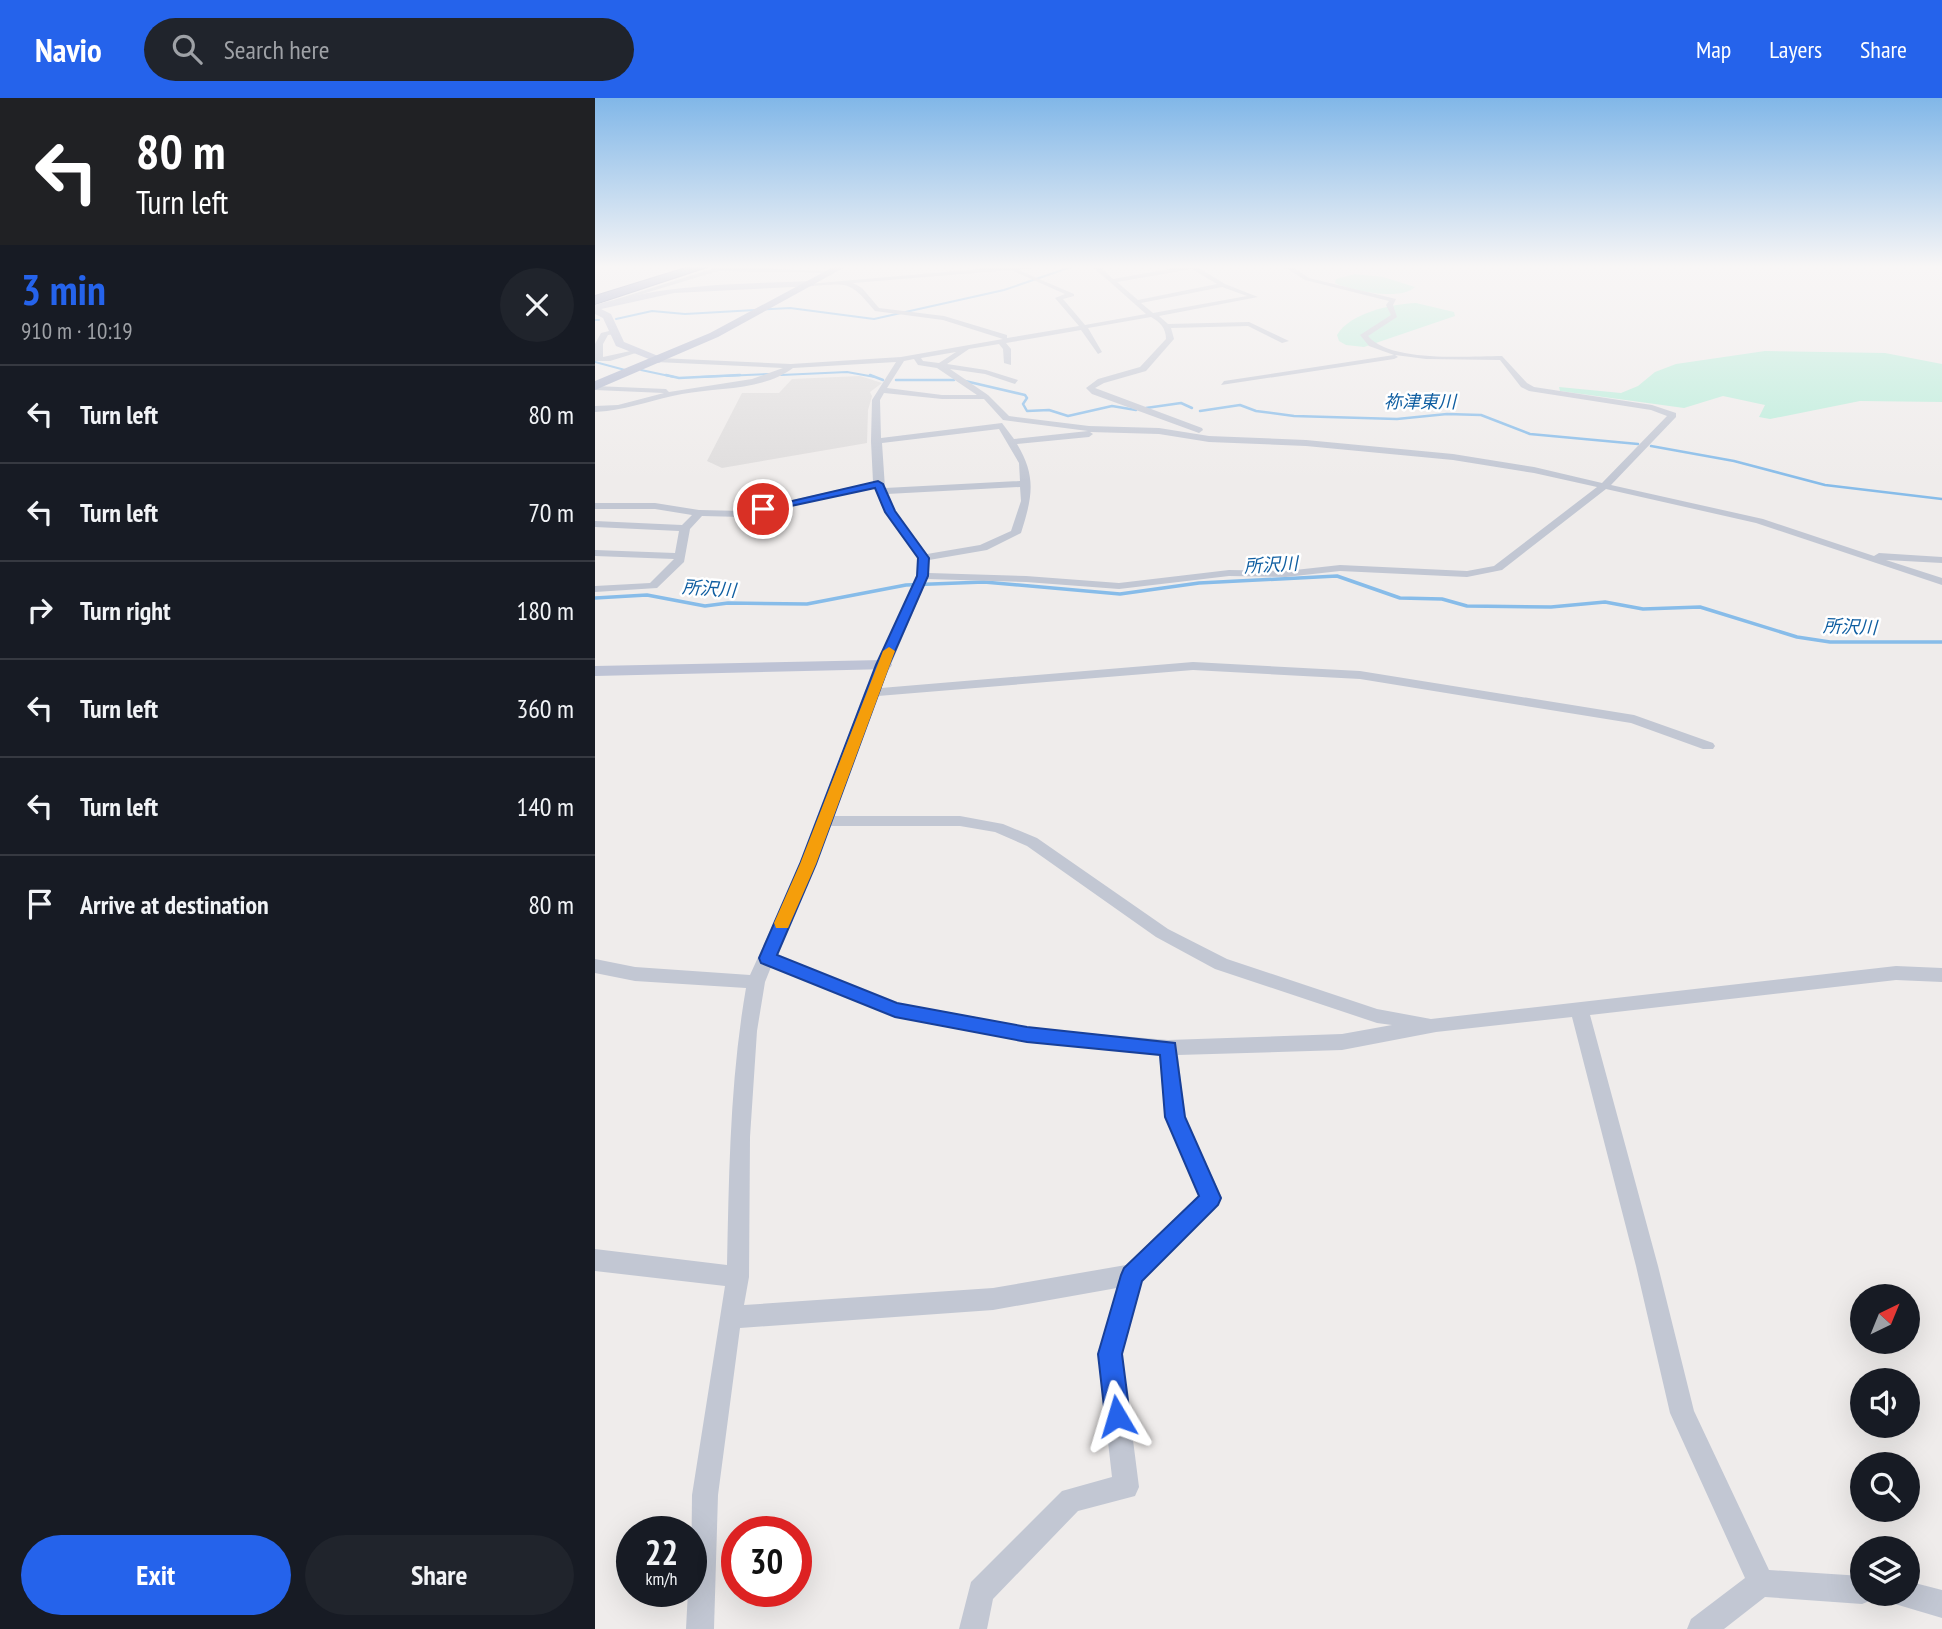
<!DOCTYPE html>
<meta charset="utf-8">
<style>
:root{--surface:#171b24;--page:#20242c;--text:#f1f3f6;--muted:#9ea1a6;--line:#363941;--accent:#2563eb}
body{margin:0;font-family:"PT Sans Narrow","Noto Sans JP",sans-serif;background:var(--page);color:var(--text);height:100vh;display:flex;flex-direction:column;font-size:26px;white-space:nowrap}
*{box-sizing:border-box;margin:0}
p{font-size:23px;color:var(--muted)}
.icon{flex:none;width:38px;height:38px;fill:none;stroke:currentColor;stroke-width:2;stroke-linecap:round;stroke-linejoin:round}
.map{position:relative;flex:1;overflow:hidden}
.sheet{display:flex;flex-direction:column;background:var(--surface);width:595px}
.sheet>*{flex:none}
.banner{background:#202124;color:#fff;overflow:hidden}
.needle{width:46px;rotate:43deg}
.tools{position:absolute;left:1255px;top:1186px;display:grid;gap:14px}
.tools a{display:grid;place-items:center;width:70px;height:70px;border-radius:50%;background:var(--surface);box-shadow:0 7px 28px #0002;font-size:35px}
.speed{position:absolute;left:21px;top:1418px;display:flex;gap:14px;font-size:35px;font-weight:700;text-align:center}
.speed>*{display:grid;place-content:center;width:91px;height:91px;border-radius:50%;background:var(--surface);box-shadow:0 7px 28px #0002;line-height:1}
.speed small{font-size:18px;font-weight:400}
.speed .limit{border:10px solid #d22;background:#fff;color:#111}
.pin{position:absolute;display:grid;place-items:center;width:60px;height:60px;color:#fff;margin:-30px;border:4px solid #fff;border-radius:50%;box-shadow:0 2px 7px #0007}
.me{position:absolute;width:77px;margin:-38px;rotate:353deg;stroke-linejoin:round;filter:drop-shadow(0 0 5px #0008)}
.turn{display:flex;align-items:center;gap:24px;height:147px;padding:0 21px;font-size:32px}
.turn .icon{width:91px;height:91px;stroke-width:2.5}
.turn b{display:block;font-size:49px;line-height:60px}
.round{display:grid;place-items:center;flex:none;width:74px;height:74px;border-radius:37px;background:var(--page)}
.summary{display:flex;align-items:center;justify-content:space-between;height:119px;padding:0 21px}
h1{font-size:42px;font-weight:800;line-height:52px;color:var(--accent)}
.primary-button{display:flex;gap:14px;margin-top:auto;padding:14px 21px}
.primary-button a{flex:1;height:80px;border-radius:42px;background:var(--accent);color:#fff;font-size:28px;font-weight:800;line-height:80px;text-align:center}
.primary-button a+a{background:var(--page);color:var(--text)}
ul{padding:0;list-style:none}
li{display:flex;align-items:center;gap:21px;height:98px;padding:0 21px;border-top:2px solid var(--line)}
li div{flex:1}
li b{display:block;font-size:26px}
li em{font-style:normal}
header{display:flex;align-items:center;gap:42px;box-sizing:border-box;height:98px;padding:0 35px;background:var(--accent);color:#fff}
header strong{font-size:33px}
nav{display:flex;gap:38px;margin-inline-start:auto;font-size:24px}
.search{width:490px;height:63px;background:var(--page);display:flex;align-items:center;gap:18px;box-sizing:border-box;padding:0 24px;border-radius:38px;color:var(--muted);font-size:26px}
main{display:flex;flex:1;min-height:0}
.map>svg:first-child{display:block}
</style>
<header>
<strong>Navio</strong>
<div class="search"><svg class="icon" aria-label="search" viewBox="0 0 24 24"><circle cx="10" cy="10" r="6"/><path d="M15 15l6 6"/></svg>Search here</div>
<nav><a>Map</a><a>Layers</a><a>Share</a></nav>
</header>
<main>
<section class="sheet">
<div class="banner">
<div class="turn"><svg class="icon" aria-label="left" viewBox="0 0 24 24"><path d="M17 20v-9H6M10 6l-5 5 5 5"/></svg><div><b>80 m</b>Turn left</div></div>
</div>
<div class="summary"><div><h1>3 min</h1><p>910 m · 10:19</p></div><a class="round"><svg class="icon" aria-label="close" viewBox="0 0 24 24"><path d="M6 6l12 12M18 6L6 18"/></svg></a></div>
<ul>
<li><svg class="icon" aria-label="left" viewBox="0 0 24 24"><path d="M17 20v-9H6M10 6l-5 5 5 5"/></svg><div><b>Turn left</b></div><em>80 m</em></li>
<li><svg class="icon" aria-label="left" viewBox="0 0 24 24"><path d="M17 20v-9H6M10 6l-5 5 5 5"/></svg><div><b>Turn left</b></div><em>70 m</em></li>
<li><svg class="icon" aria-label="right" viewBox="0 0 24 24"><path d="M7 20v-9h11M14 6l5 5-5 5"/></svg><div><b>Turn right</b></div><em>180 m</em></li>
<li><svg class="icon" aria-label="left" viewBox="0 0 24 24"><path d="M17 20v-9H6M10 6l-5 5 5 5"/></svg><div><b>Turn left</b></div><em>360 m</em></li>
<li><svg class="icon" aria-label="left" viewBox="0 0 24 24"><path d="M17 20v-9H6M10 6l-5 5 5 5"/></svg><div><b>Turn left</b></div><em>140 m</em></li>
<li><svg class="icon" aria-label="arrive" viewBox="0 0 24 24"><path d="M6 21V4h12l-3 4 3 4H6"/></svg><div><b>Arrive at destination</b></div><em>80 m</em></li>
</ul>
<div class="primary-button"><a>Exit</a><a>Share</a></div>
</section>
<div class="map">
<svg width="1347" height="1531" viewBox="0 0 1347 1531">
<rect width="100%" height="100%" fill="#efeceb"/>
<!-- education -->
<polygon fill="#dfdddd" points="265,278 287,285 275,294 277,298 273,312 272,345 127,370 112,363 147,295 184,295 197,281"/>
<!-- green -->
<g fill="#b9edda">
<path d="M760 176 788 179 820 189C806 203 757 193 740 185L741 181Z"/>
<path d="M821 205 859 214 860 218 769 249 751 247 744 243 742 237C755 215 796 206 821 205Z"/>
<polygon points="1170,253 1290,255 1347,266 1347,304 1265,303 1175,321 1164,319 1170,307 1128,298 1089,310 965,293 964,289 1026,295 1043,288 1060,274 1081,266"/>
</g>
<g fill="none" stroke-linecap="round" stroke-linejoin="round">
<!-- stream-far2 -->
<g stroke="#87bce9" stroke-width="2">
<polyline points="21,221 57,213 90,216 195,210 279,221 409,192 479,168"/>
<polyline points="0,222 4,222"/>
<polyline points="0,264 30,272"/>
<polyline points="46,272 79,279"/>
<polyline points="186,277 252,274 280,279"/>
<polyline points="105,279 174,276"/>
</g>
<!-- stream-far1 -->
<g stroke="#87bce9" stroke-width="2.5">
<polyline points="71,277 84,280 145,277"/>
<polyline points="275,277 288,282"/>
<polyline points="301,282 359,282"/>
<polyline points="370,283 430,297 432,300 428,306 432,313 454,312 473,318 517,308 541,312"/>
<polyline points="551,310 586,305 597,310"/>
<polyline points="605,313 645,307 661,313 699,318 802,321 852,316 886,317 935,336 1043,346"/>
<polyline points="1056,348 1139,363 1230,387 1347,401"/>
</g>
<!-- stream -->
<polyline stroke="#87bce9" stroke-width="3.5" points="0,500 52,497 110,508 133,505 212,506 311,487 389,484 525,496 604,485 742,478 805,500 847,501 872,508 956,509 1010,504 1048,511 1105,509 1202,539 1235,544 1347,544"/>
<defs>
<polygon id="highway" points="97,168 115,168 0,206 0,198"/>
</defs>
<!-- highway casing -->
<use href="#highway" stroke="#6f7ca6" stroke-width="2"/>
<!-- street -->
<g fill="#c2c7d3" fill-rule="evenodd">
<path d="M418 168H450L423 172 479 196V198L468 201 490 227 551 216 497 168H504L518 181 591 168H607L604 170 630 186 663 199 564 218 573 226 654 224 694 243 687 245 653 228 576 230 579 241 551 273 509 285 500 290 607 330 608 332 604 335 497 296 491 290 503 281 545 269 571 241C571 230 565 224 556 219L493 230 507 254 503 256 486 232 411 245 416 251V267L409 265 408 251 404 246 374 251 352 266 391 272 423 282 420 286 390 276 355 271 393 297 414 318 494 328 564 330 614 338 711 342 858 356 939 369 1007 385 1072 318 1056 312 934 293 926 289 905 262 831 261 800 257 803 259 799 261 626 287 629 283 799 257 774 248 765 237 796 217 791 207 794 203 710 182 688 168H696L714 180 801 201 798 207 802 219 773 238C796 265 873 258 907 258L932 285 939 289 1057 307 1081 315V319L1016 387 1168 421 1279 458 1284 455 1347 459V465L1291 462 1347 480V487L1161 425 1011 391 907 472 872 479 745 473 691 479 634 478 524 491 431 484 332 481 286 590 598 564 765 573 1039 617 1118 645 1120 648 1118 651H1108L1036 625 765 581 598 572 283 598 239 718H365L408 726 442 740 573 831 632 861 782 911 836 921 1301 868 1347 870V884L1301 882 995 917 1063 1168 1099 1313 1174 1472 1267 1478V1496H1279L1277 1502 1267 1506 1170 1499 1129 1531H1092L1096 1521 1150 1480 1075 1315 1041 1168 977 919 841 934 747 952 583 957 590 1019 627 1100 623 1107 547 1183 527 1256 544 1389 540 1398 483 1413 398 1501 392 1531H364L376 1484 467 1393 517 1379 503 1256 522 1190 398 1212 145 1230 123 1397 119 1531H91L93 1493H96L97 1397 130 1188 0 1173V1151L132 1167C134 1074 135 982 151 890L40 883 0 875V861L40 869 155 877 205 767 269 595 322 478 324 460 290 414 280 390 148 419 107 418 95 431 89 464 62 490 0 494V488L55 485 79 461 0 458V452L80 455 84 433 0 429V423L87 427 97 417 60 411H0V405H60L104 412 148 413 278 384 276 343 277 302 301 264 198 270C167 293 123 289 87 296 61 301 37 310 12 313L0 314V308L23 307 69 295 0 292V288L71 291 74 294 157 281 188 270 61 264 64 260 196 266 306 259 408 241 348 222 280 213C255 183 254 185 216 188L213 186ZM597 171 622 186 543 202 522 184ZM416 172 470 196 460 200 484 228 412 240V237L349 218 284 210 267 190 258 185ZM627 189 652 198 558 215 546 205ZM361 254 344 265 328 263 326 260ZM319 261 323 267 342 270 382 297H347L292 290 309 263ZM289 295 347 301H389L408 322 493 333 419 341 407 325 286 340 285 302ZM404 331 424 365 425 383 290 390 287 345ZM495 334 564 336 614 344 711 348 858 362 939 375 1002 389 899 468 872 473 745 467 691 473 634 472 524 485 431 478 334 475V462L392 452 426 435C437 400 442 379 422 346L494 339 498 336ZM425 389 426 403 416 433 385 447 332 456 300 414 292 396ZM235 728H365L400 734 432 748 561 839 620 871 782 925 797 927 747 936 573 942 432 930 302 905 182 857ZM176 869 300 919 432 944 564 957 570 1019 604 1097 531 1167 398 1190 149 1207 154 1179 155 1039 162 933 170 884Z"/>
<polygon points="123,169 235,173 238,175 123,173 24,203 19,202"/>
<polygon points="18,232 21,236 13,237 8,246 8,259 40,252 44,254 15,263 0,263 0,246 6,235"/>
<polygon points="1312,1483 1347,1492 1347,1520 1300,1506 1296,1496 1312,1496"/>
</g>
<!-- secondary -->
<g fill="#bec3d5" fill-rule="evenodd">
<path d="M216 183 219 184V188L79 195 6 211 16 216 29 244 68 260 70 262 64 265 21 248 8 220 0 216V207C71 186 143 186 216 183Z"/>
<polygon points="288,562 294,563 297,567 294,571 0,578 0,568"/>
</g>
<!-- primary -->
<polygon fill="#abb3cb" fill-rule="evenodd" points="240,168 252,168 123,239 0,292 0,283 115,235"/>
<!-- highway -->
<use href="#highway" fill="#8491ba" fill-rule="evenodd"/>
</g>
<!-- sky -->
<linearGradient id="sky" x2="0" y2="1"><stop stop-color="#81b7e8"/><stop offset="0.44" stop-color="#f8f6f6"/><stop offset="1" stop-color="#f8f6f6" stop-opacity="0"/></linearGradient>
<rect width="1347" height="383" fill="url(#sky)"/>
<!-- route -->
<polygon fill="#2563eb" stroke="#184099" stroke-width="2" points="283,383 288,386 300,413 334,460 333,478 294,567 221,766 182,857 302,905 432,929 580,945 590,1019 626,1100 623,1107 547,1183 527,1256 535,1318 531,1327 522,1330 514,1327 510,1318 503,1256 526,1177 529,1170 604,1098 570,1019 565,957 432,944 300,919 166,865 164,860 205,766 281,567 322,478 323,460 290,414 280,390 168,414 163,411"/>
<!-- slow -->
<polygon fill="#f59e0b" points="294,549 300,553 221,766 193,830 181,830 179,825 205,766 288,553"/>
<g text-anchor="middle" stroke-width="5" stroke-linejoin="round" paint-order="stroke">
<!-- far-water labels -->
<g font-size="18" font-style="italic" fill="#0f5ea1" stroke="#fff">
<text x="825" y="310">祢津東川</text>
<text transform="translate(676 467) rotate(-3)" y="6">所沢川</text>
<text transform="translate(114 491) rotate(4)" y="6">所沢川</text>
<text transform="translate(1255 529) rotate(2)" y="6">所沢川</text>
</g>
</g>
</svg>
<div class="tools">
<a><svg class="needle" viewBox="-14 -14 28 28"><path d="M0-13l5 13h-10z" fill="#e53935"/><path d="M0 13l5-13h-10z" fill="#9ea1a6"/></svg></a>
<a><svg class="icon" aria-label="sound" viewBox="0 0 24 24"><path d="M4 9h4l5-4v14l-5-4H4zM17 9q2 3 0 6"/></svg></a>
<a><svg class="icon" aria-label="search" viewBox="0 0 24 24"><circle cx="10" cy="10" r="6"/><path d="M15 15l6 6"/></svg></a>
<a><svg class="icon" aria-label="layers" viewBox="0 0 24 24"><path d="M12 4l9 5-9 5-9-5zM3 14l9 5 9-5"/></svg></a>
</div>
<div class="speed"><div>22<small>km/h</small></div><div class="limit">30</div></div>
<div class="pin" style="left:168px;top:411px;background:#d93025"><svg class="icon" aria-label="arrive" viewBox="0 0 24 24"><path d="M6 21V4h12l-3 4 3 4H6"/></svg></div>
<svg class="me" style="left:522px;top:1318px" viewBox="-20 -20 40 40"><path d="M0-17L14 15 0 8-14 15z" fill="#2563eb" stroke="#fff" stroke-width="4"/></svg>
</div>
</main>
